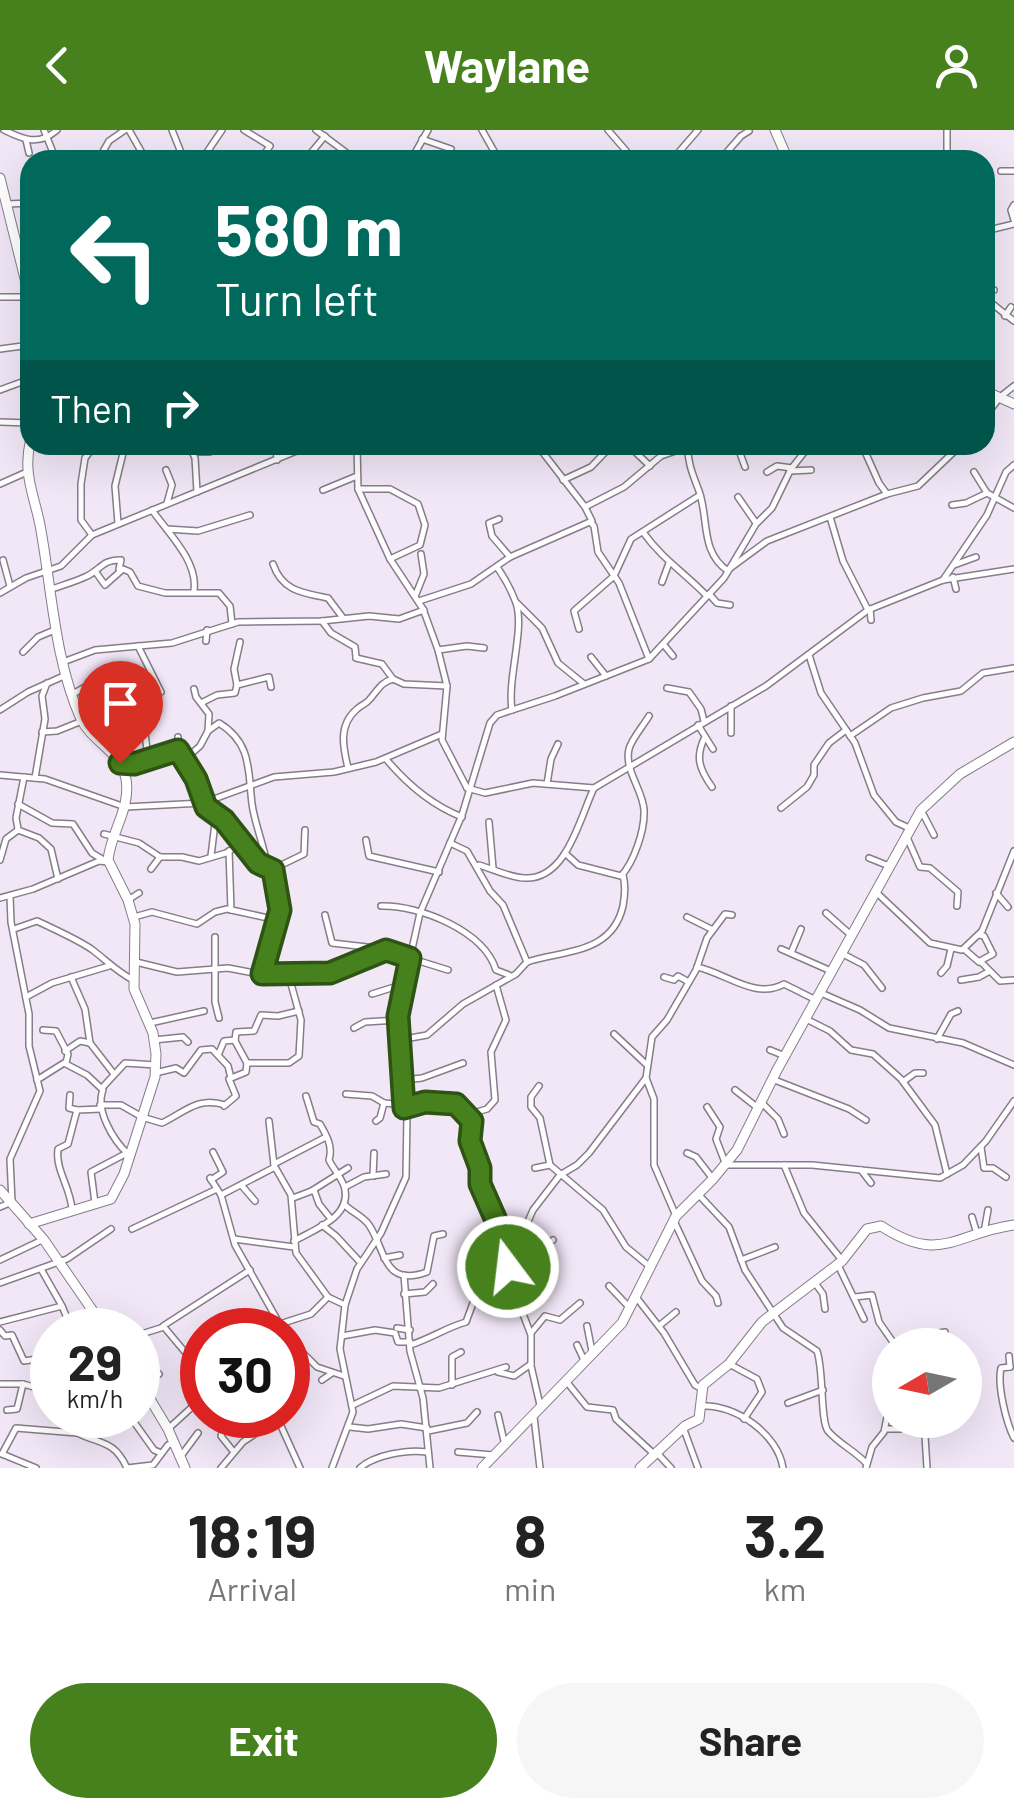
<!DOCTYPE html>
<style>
:root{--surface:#fff;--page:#f6f6f6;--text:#222;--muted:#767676;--accent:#47811d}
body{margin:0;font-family:Barlow,sans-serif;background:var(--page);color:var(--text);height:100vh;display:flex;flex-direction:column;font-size:38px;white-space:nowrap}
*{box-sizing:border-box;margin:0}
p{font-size:32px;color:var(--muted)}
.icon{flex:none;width:55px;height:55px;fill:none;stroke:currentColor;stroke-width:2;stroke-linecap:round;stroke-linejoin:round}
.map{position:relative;height:1338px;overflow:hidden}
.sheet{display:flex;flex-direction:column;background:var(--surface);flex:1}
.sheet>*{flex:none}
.hud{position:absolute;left:20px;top:20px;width:975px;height:305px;border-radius:30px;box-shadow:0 10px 40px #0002;background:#00695c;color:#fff;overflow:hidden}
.needle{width:65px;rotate:261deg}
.tools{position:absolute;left:872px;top:1198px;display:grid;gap:20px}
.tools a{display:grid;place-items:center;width:110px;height:110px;border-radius:50%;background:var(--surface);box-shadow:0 10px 40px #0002;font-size:50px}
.speed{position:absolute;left:30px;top:1178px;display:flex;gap:20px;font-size:50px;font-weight:700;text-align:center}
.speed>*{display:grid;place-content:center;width:130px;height:130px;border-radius:50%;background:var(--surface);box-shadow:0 10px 40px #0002;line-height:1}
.speed small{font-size:25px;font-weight:400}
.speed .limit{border:15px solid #d22;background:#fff;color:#111}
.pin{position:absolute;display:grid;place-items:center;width:85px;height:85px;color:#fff;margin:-102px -42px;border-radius:50% 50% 50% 0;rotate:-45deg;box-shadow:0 0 10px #0007}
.pin .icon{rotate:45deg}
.me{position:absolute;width:110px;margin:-55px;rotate:345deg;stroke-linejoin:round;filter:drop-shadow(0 0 8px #0008)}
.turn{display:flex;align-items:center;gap:35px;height:210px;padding:0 30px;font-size:45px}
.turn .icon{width:130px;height:130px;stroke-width:2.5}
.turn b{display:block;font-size:70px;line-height:85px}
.then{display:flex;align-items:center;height:95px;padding:0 30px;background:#0003;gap:20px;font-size:38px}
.eta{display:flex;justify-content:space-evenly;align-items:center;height:170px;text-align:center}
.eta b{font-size:60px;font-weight:700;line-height:70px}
.action{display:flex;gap:20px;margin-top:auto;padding:20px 30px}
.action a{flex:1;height:115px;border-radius:60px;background:var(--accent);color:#fff;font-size:40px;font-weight:700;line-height:115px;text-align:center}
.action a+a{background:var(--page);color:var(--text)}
header{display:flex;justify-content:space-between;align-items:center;height:130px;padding:0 30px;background:var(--accent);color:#fff;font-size:45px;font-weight:700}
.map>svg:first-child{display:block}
</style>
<header><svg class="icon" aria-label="back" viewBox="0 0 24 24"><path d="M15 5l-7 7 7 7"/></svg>Waylane<svg class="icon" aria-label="person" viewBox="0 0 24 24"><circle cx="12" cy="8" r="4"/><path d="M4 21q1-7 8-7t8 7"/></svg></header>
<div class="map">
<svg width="1014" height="1338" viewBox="0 0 1014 1338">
<rect width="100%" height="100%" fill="#f2e7f7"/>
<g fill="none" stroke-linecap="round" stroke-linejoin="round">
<defs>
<g id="street">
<path d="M4 0C24 10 39 16 57 0"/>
<polyline points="44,0 56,30"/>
<polyline points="129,0 146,30"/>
<polyline points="172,0 184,30"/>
<polyline points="244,0 270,16 260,30"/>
<polyline points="316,0 356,30"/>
<polyline points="482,0 499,30"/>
<polyline points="608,0 634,30"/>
<polyline points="947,0 947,30"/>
<polyline points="422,9 451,19"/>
<polyline points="26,10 29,23"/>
<polyline points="497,27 515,26 523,29"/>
<polyline points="104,30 101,25 109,11 125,0"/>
<polyline points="196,30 205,25 222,0"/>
<polyline points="305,30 325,6"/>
<polyline points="411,30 428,0"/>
<polyline points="672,30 698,0"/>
<polyline points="720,30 741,6 749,1"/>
<polyline points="863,30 864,25 871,25"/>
<polyline points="1001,41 1014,41"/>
<polyline points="8,74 30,73"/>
<polyline points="1014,75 1011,80 1014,90"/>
<polyline points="985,101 1014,94"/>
<polyline points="985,160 994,160"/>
<polyline points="0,167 29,167"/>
<polyline points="985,168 1014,191"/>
<polyline points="1005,186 1011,177"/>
<polyline points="0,219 30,215"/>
<polyline points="0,260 30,249"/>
<polyline points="985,287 1000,267 1014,256"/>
<polyline points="0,292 30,293"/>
<polyline points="189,315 195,328 197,362"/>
<polyline points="241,315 243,315"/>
<polyline points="276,315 277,330"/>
<polyline points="357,315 358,359 390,429 423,479 438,520 447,556 442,610 467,658"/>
<polyline points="436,315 446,321 455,321"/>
<polyline points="628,315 650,336"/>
<path d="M688 315C687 332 693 345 699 361 709 389 700 422 728 441"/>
<polyline points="737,315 745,337"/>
<polyline points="862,315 879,353 887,364"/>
<polyline points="193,322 210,322 224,315"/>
<polyline points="166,340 172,355 167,373"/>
<polyline points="790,341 811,340"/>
<polyline points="767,342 777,336 792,338"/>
<polyline points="974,342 987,363"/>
<polyline points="563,350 591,337 612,315"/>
<polyline points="0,354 27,342"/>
<polyline points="358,359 390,359 418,374 425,395 420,415 390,429"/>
<polyline points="323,360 357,346"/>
<polyline points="738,367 756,393"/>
<polyline points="952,375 966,373 987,363 1014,378"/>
<polyline points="585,377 624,357 661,326 693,315"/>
<path d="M152 380C168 403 198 431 194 460"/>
<polyline points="830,387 843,431 868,480"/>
<polyline points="499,389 489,393 492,406 510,427"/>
<polyline points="590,392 594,396 598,422 619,453 649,529"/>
<polyline points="118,393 115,356 125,315"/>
<polyline points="167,399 198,401 250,385"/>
<path d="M643 402C661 428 685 443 707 466"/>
<polyline points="92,405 81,390 81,354 85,328 95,315"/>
<polyline points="3,430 10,456"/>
<path d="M273 434C282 461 303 463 328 468L343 488"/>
<polyline points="954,435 976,427"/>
<path d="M497 437C504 447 512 462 516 473 525 499 507 549 512 580"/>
<polyline points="729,439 767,411 887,364 918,356 961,315"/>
<polyline points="95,441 105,455 123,439 130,442 138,456 165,463 219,463 230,476 232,494"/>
<polyline points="953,447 956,459"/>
<polyline points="943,450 987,385 1006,342 1014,335"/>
<polyline points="662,452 669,433"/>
<path d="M52 459C63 455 74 452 85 447 100 441 102 429 121 430L119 439"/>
<polyline points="0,463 26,448 61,436 92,405 294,322 320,315"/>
<polyline points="416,464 424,444 421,424"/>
<polyline points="709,464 717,473 730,475"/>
<polyline points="419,471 471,454 510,427 592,391 585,377 537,315"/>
<polyline points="517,473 542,498 558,533 584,554"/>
<polyline points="870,479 871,490"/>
<polyline points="322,491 331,503 355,517 356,527"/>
<polyline points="579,499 574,481 614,446 631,409 700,365"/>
<polyline points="206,511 207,500"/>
<polyline points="664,515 673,526"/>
<polyline points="438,520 467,516 484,518"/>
<polyline points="23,522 38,507 57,499"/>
<polyline points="809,525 821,563 855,613 874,665 896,692 909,698"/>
<polyline points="591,527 606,546"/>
<polyline points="356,528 382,534 393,549 404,554 447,556"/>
<polyline points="63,532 95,520 172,513 238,492 322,491 369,486 399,489 424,480"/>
<polyline points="237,555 234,539 240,512"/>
<polyline points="667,558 689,562 701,579 704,591"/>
<polyline points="194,559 196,567 209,584 208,601"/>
<path d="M73 564 85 557C111 571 135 575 161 562L138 516"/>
<polyline points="201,573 217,565 235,563 237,555 269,547 271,557"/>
<polyline points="731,576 731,603"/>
<polyline points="0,580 28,562 66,545"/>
<polyline points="144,593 148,630"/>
<polyline points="698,595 713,619"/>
<polyline points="42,602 57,601 82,591"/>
<polyline points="850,606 891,578 923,568 961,561 983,543 1014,538"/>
<polyline points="178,607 180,621"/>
<path d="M704 609C695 628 700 640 712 657"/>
<path d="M386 629C407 654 431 675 462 687"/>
<path d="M183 631 200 616 208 601 219 593C252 613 248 641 252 674 255 695 264 715 267 735 293 753 269 818 262 843"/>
<polyline points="120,633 135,633 179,619 196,649 206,677 225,690 259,733 268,739"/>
<path d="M348 638C343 617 338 595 357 579 364 573 365 575 370 569 378 560 381 552 393 549"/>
<polyline points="0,645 45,649 125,677 203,673 274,647 334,642 376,632 442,604"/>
<polyline points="35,648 45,589 42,566 47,553"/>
<polyline points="547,654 551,629 558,614"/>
<polyline points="467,658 485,663 533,653 594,658 766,556 868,480 943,450 1014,439"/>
<polyline points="18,674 52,693 73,694 92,723 102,729"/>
<polyline points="781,678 807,657 814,645 814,635 829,613 846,600"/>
<polyline points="921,680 934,705"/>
<polyline points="489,692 493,738"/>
<polyline points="18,699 16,688 24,647"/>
<polyline points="104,704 139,713 160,727 182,727 199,731 226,723 242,713"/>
<polyline points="906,705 920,737 930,738 958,762 957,776"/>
<polyline points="366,710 369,726 439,742"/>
<polyline points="229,721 231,780"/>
<path d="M565 723 578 735 621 746C634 732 645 700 644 680 643 660 624 640 629 619 631 610 643 596 649 586"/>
<polyline points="211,726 216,685"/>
<polyline points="869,728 889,736"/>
<polyline points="0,730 6,709 18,700 39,708 51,719 58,749"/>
<path d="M479 735C493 739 511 748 525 748 567 750 580 687 594 658"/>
<polyline points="151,739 160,727"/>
<polyline points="273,739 304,724 305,700"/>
<polyline points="877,763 930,813 962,820 982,801 1014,721"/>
<polyline points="996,763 1008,777"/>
<polyline points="0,768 33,759 99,731 108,732"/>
<polyline points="128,770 139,763"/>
<path d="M381 776C420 775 484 801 496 840L509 845"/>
<polyline points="826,783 851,805"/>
<polyline points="325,785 332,813 384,819"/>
<polyline points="134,787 152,782 197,794 215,782 227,779 277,790"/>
<polyline points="687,787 713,800"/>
<path d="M14 799 37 791C50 797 84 813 94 821 108 832 118 842 133 850"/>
<polyline points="979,805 984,806 993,824 980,831 1000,851 1014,850"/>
<polyline points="215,807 215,872 219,888"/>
<polyline points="781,819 831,841"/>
<polyline points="964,819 979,832"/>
<polyline points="791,823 801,799"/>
<polyline points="841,823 864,835 882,858"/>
<polyline points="136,832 177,842 228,838 259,844 311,845 335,842 387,821 448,840"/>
<path d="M527 832C565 820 612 824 623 776 625 765 626 756 623 745"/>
<path d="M697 837C726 843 755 870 784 854L814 869"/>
<polyline points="941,843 947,836 951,819"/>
<polyline points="664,847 674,850 678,846 687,851"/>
<polyline points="961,850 979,847 988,842"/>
<polyline points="821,863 860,880 889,898 963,913 1014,935"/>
<polyline points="372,864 404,854"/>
<polyline points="26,867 52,853 109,836"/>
<polyline points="806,889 830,901 851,920 873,924 901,949 935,995 947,1044"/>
<polyline points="150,893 204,881"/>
<polyline points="354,898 365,892 398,890"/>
<polyline points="43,900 56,901 68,924 66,933"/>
<polyline points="614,904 647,935"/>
<polyline points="937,909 951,884 958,881"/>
<polyline points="154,910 183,907 188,912"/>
<polyline points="399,910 427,905 463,874 516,844 527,832 503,775 490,761 467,721 450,713"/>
<polyline points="90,913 114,944"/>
<polyline points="770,920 785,926"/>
<polyline points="65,921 80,911 90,913 85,879 71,847"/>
<polyline points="219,923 224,911 235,910"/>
<polyline points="247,933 289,933 299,926 301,890 288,843"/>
<polyline points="247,933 235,911 236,902 254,901 261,885 278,886 299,881"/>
<polyline points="155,943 176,938 184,943 201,920 212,919 228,936 231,948"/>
<polyline points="646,948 654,969 654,1035 676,1086"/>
<polyline points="772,949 849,979 866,990"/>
<path d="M37 950 64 933 87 945 103 960C95 980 113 1010 128 1024"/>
<polyline points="404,950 422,948 463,933"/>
<polyline points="904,951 915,943 923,943"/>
<polyline points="539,956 531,967 531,977 540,988 550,1035 603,1080 626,1117 649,1136"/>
<polyline points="102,958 125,933 156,935"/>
<polyline points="735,960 758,978"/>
<polyline points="346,964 372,966 384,973 406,975"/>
<polyline points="70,965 69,978 77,980"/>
<polyline points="761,972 778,989 784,1004"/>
<path d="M100 975H121L142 987 162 993C185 982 198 966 225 975"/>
<polyline points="224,976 236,966 229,949 246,942 247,933"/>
<polyline points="707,977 720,997 716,1009 726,1035 812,1035 940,1048 963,1035 986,1011 1014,971"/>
<polyline points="404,978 425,972 456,974 472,991 470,1011 480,1038 480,1056 506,1113 507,1133 518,1149 520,1176 531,1205 531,1236 540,1275"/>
<polyline points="467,985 487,979 495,970 491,922 506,890 496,855"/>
<polyline points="269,991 274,1035"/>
<polyline points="376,991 380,988 384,973"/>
<polyline points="981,1017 984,1038 993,1038 1006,1047"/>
<polyline points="687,1023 696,1027 713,1049"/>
<polyline points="274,1034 326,1007"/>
<polyline points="784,1035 804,1083 841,1129"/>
<polyline points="535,1038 550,1035"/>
<polyline points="861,1040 871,1053"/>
<polyline points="373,1046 374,1023"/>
<polyline points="210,1048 221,1065 235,1115 283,1200"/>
<polyline points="211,1050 223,1042 213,1022"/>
<polyline points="242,1056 255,1071"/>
<polyline points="345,1057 364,1047 386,1044"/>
<polyline points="313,1060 348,1038"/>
<path d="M698 1064 729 1097 745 1140 783 1198 817 1221C824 1241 820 1291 828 1301 838 1313 855 1321 866 1333"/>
<polyline points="221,1065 275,1037 291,1065 296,1123 328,1167 345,1175"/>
<polyline points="293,1068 314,1060 319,1074 331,1089"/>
<polyline points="95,1073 91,1042 127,1023"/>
<path d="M344 1074C351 1082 363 1086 369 1095 386 1120 383 1158 427 1142L434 1106 443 1104"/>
<polyline points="0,1077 12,1072 10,1029 40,961 29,916 29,884 11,792 10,766"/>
<path d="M72 1080C71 1058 55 1040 58 1019L68 1014 77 980 101 979"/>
<polyline points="972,1087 977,1104"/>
<polyline points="675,1093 702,1151 716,1166 718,1173"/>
<polyline points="322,1095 336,1106 360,1132"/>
<polyline points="132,1099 217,1059"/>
<polyline points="984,1102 988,1080"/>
<polyline points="234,1109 294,1117"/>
<path d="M294 1111C313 1100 350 1088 345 1060 344 1050 333 1039 329 1030 333 1017 327 1006 320 994L314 992 306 966"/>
<polyline points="384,1128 400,1125"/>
<polyline points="528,1128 553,1110"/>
<polyline points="0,1130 42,1110"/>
<polyline points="741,1130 775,1117"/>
<polyline points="838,1135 864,1189"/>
<polyline points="41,1139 62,1176"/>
<polyline points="404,1145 410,1221 423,1268 430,1338"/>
<polyline points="0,1153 67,1129 111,1099"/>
<polyline points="815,1153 823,1164 825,1179"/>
<polyline points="531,1155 518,1149 528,1128 526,1096 533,1080 560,1045 577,1035 589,1023 646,948 652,907 667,890 696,840 707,808 725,784 732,785"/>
<polyline points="609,1156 628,1176"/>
<polyline points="404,1164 425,1162 433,1154"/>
<polyline points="636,1167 664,1203 695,1255 702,1259"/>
<polyline points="855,1167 872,1165 879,1192 895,1215"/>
<polyline points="0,1192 62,1176 72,1200 85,1198 100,1190"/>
<polyline points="280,1194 311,1184 328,1167"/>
<polyline points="163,1196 250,1140"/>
<polyline points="587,1196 592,1221"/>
<polyline points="659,1196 676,1182"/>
<polyline points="397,1198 410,1200"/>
<polyline points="0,1200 5,1206 12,1205 24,1231 50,1227"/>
<polyline points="531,1203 545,1186 560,1190 580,1173"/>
<polyline points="138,1205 164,1197 195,1234 202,1248"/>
<polyline points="342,1206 375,1200 395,1203 398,1212 410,1212"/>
<polyline points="288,1208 317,1237 344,1246"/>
<path d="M410 1215C430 1209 445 1198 466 1192L476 1165 518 1169"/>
<polyline points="577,1215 584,1230"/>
<polyline points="910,1215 927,1205 945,1202"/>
<polyline points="1009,1226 1010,1237"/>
<polyline points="731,1235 757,1249 762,1262 744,1289"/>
<path d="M1010 1237 1001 1238C997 1255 1006 1292 1014 1308"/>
<polyline points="498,1242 514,1246 531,1234"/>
<polyline points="322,1250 332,1243"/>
<polyline points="566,1251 587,1277 613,1280 616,1289 654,1324"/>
<polyline points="0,1254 23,1254 52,1262"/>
<polyline points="141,1255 159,1244"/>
<polyline points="452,1255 452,1227 461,1222"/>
<polyline points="788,1273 823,1260"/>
<polyline points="353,1275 393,1256 439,1258 506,1237"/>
<path d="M702 1276C735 1274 778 1304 783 1338"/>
<polyline points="7,1280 17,1279 23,1254"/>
<polyline points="129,1285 154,1320 161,1323"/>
<polyline points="266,1285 281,1296 300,1338"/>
<polyline points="498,1285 504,1311"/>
<polyline points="534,1287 540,1338"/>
<polyline points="924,1290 927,1338"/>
<polyline points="225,1293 221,1306 233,1321"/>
<polyline points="350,1297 368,1299 401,1294 427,1298"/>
<polyline points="683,1297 698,1338"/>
<polyline points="168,1299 191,1278 202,1273"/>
<polyline points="885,1299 900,1299"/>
<polyline points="428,1301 467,1293 477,1282"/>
<path d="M77 1303C100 1314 114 1310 127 1338"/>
<polyline points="458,1322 493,1325"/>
<polyline points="657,1323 671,1338"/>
<polyline points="2,1324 16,1298 77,1303 106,1285"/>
<polyline points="2,1324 36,1338"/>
<polyline points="181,1326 198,1303"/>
<polyline points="127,1338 153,1335 168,1315 175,1312"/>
<polyline points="221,1338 243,1312 255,1304 255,1291 259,1285"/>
<polyline points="332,1338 353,1282 340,1219 345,1175 357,1139 381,1103 406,1047 407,984 398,897 400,873 420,783 462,685 490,593 497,585 555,566 649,529 724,448 756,394 772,378 791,339 810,315"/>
<path d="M360 1338C374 1325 408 1319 427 1322"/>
<polyline points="866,1338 872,1317 884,1302 890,1272"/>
</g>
<g id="secondary">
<polyline points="775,0 788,30"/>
<polyline points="0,48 30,169"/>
<polyline points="985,261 1014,274"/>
<polyline points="0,1060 44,1110 106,1200"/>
<path d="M29 1094 111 1069 124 1044 155 947 156 924 153 903 134 859 135 794 128 770 108 730C111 701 131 679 126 649 121 621 92 612 81 589 54 529 52 459 40 395 34 365 23 344 30 313"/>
<polyline points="138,1249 168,1299 185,1338"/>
<polyline points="482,1338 622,1193 676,1086 713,1049 737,1020 777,940 921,680 960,644 1014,612"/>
<path d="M640 1338 685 1296 699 1289 703 1255 729 1234 762 1192 842 1131 867 1099 881 1096C941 1135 955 1103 1014 1095"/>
</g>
</defs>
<!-- street casing -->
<use href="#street" stroke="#867c8a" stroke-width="8"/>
<!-- secondary casing -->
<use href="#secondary" stroke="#867c8a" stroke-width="11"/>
<!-- street -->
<use href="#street" stroke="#fff" stroke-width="5"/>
<!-- secondary -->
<use href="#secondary" stroke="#fff" stroke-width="9"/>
</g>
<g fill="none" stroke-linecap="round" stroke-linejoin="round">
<defs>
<polyline id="route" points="120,633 134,634 178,620 196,649 206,677 224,690 258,733 273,740 280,780 262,844 330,843 386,820 410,828 398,886 404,978 425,972 456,974 472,991 470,1011 480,1038 480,1054 506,1113 508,1137"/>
</defs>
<!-- route casing -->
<use href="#route" stroke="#2e5413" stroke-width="25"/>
<!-- route -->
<use href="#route" stroke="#47811d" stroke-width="18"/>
</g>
</svg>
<div class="tools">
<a><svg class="needle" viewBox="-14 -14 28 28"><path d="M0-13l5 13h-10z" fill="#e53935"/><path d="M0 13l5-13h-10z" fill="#767676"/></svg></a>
</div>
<div class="speed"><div>29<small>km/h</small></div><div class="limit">30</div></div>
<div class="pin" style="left:120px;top:633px;background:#d93025"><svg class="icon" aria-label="arrive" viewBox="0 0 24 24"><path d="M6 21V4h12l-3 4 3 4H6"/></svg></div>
<svg class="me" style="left:508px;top:1137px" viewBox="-20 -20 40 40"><circle r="17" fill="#47811d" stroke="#fff" stroke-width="3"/><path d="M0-11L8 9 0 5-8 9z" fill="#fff"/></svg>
<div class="hud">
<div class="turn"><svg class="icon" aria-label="left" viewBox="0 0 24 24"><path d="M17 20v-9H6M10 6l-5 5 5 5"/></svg><div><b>580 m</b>Turn left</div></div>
<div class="then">Then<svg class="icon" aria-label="right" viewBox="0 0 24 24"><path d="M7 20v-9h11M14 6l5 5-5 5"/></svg></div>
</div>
</div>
<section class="sheet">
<div class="eta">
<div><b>18:19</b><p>Arrival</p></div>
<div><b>8</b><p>min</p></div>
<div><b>3.2</b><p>km</p></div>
</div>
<div class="action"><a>Exit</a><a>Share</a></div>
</section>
